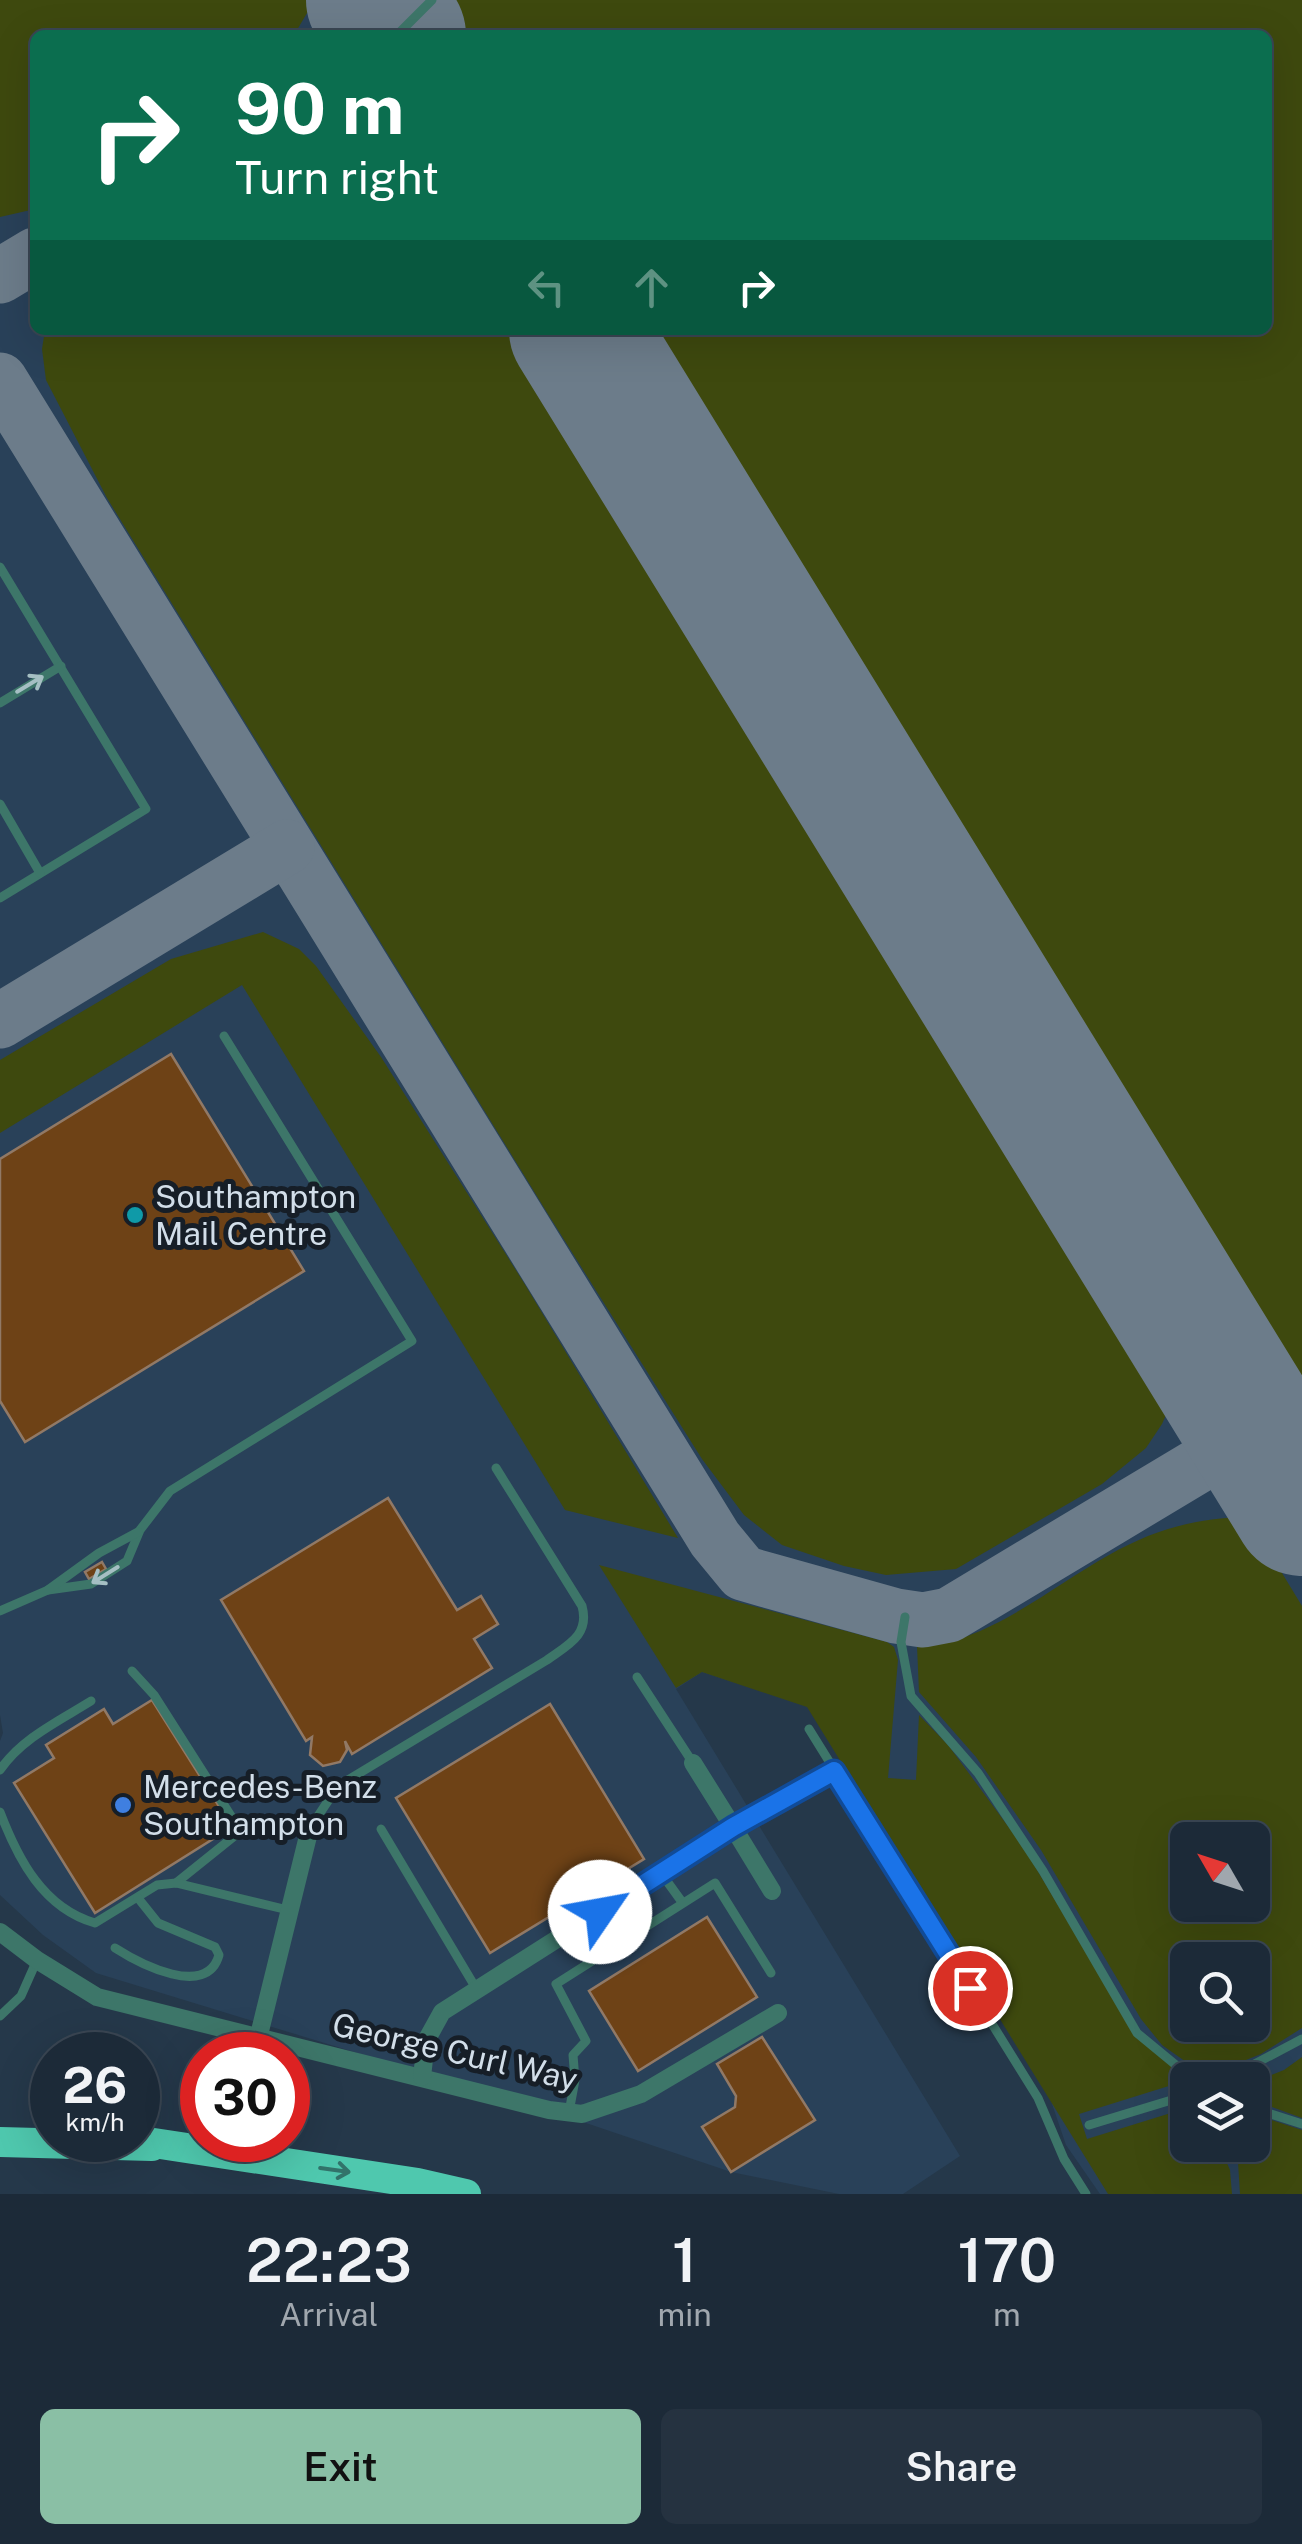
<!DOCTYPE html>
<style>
:root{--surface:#1c2a38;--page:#253240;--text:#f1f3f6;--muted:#a0a7ae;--line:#3a4653;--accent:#8abfa5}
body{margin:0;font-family:"Public Sans",sans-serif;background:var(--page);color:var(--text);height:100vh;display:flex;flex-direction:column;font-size:38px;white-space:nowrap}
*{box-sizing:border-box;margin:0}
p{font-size:32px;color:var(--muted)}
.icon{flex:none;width:55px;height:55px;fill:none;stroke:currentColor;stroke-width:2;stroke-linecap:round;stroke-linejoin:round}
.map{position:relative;height:2194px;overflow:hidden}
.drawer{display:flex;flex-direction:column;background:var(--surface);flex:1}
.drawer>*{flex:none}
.hud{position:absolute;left:30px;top:30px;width:1242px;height:305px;border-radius:15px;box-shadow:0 10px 40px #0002,0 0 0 2px var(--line);background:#0b6e4f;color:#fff;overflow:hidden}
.needle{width:65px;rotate:309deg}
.fabs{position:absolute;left:1170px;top:1822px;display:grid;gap:20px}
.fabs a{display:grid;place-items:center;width:100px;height:100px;border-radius:15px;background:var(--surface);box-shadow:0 10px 40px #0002,0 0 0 2px var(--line);font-size:50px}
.speed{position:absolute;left:30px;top:2032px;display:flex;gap:20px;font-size:50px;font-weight:700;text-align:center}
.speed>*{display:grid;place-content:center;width:130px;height:130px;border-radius:50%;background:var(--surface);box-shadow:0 10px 40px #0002,0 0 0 2px var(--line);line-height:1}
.speed small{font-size:25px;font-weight:400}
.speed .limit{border:15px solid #d22;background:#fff;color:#111}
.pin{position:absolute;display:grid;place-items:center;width:85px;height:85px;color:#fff;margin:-42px;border:5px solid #fff;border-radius:50%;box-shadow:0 2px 10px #0007}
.me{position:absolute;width:110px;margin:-55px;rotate:57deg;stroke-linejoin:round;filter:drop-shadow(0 0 8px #0008)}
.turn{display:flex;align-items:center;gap:35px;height:210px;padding:0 40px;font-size:45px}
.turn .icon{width:130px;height:130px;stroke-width:2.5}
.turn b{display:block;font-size:70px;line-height:85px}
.lanes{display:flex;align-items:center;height:95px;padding:0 40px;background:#0003;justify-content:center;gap:50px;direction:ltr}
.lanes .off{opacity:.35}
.eta{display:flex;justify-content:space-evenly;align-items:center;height:170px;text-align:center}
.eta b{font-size:60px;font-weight:600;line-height:70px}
.primary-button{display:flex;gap:20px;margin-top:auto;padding:20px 40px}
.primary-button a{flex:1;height:115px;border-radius:15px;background:var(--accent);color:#111;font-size:40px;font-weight:600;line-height:115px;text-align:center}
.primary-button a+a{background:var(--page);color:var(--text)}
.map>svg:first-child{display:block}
</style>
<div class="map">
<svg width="1302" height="2194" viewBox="0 0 1302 2194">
<rect width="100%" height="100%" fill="#25384a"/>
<!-- built -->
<path fill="#294159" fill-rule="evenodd" d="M0 0H1302V2194H1100L1066 2145 1051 2101 807 1706 702 1672 676 1689 960 2156 903 2194H839L731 2172 589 2124 96 1973 43 1935 0 1895V1741L3 1733 0 1715ZM35 35H1268V330H35ZM1188 1840H1252V1905H1188ZM1188 1960H1252V2025H1188ZM1188 2080H1252V2145H1188Z"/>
<!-- green -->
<g fill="#3e490e" fill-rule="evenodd">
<polygon points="0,0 311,0 313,3 294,35 35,35 35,209 0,217"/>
<polygon points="445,0 1302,0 1302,1401 643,330 1268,330 1268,35 462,35 442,3"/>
<polygon points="45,330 513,330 1172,1401 1162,1424 1146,1448 1102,1484 956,1569 886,1575 844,1566 782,1545 744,1515 702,1459 548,1214 107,498 46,380 42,349"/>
<polygon points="263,932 299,949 316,966 381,1057 524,1283 678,1538 565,1510 242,985 0,1133 0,1060 171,959"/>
<path d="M1248 1517 1302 1606V2028L1261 2054 1206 2076 1162 2045 1141 2019 1041 1850 976 1757 919 1692 917 1646C985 1645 1051 1587 1109 1555 1155 1529 1196 1518 1248 1517ZM1252 1840V1905H1188V1840ZM1252 1960V2025H1188V1960Z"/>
<polygon points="599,1565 887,1642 894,1647 898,1660 888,1778 916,1780 919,1715 948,1745 1024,1848 1134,2033 1188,2080 1079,2114 1087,2139 1187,2108 1188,2145 1219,2145 1230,2170 1232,2194 1108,2194 807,1707 702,1672 676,1688"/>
<polygon points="1302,2057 1302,2118 1253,2100 1253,2082 1284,2070"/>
<polygon points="1253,2114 1302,2130 1302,2194 1240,2194 1238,2162 1232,2145 1252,2145"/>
</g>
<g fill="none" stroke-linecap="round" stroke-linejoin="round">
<!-- taxiway -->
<g stroke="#6c7c8a" stroke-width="55">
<polyline points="0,276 35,255"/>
<polyline points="0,380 715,1539 743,1573 767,1580 896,1616 923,1620 949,1615 1256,1431"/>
<polyline points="0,1021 287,847"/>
</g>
<!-- runway -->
<g stroke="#6c7c8a" stroke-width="138">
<polyline points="375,0 397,35"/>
<polyline points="578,330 1302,1507"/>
</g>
</g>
<!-- building -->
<g fill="#6e4216" stroke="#917966" stroke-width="2.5">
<polygon points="171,1054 304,1271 25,1442 0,1401 0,1159"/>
<polygon points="388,1498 457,1610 481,1596 498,1624 474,1639 492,1668 352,1754 345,1741 347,1750 340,1762 323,1766 310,1755 312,1737 306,1741 221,1600"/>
<polygon points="102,1562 106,1569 89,1579 85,1572"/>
<polygon points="152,1700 232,1827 95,1913 14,1783 54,1758 46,1745 104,1709 113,1724"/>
<polygon points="550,1704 644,1859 490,1953 396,1798"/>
<polygon points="707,1917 757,1997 638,2071 589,1991"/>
<polygon points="762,2037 815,2120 731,2172 702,2127 735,2107 736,2096 717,2064"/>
</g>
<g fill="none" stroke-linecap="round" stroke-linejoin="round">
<!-- lane -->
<g stroke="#3d7669" stroke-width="9">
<polyline points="397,35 432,0"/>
<polyline points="0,567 146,809 0,898"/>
<polyline points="0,703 61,666"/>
<polyline points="0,804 40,873"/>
<polyline points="48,1590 91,1584 127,1561 140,1530 170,1491 412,1341 224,1036"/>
<polyline points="0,1611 48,1590 99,1553 138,1532"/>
<polyline points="905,1617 901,1642 911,1696 978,1773 1043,1871 1137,2033 1194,2080"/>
<polyline points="132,1671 154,1695 238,1827 237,1834 176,1883"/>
<polyline points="637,1677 693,1763"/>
<polyline points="809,1729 1038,2098 1064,2159 1086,2194"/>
<path d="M0 1770C22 1738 59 1721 91 1701"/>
<path d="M0 1812C18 1859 43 1908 95 1923L157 1885 176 1883 288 1910"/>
<polyline points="733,1827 834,1771"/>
<path d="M310 1828 338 1786 547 1660C568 1645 590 1635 582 1606L496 1468"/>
<polyline points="381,1829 477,1990"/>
<polyline points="661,1873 682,1902"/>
<path d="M115 1948C140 1964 207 1999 219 1955L215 1947 158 1923 138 1898"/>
<polyline points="0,2016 21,1996 37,1960"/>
<polyline points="1224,2080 1302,2039"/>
<polyline points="1252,2108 1302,2124"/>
<polyline points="569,2112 575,2080 573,2055 586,2041 556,1984 715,1883 771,1973"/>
<polyline points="1089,2125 1188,2095"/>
</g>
<!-- street -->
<g stroke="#3d7669" stroke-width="18">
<polyline points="733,1827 772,1891"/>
<polyline points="0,1932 37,1960 97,1997 549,2110 582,2114 641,2094 778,2013"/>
<polyline points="258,2039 310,1828"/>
<polyline points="422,2077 426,2041 442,2012 733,1827 693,1763"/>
</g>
<!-- highway -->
<g stroke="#4fc8ae" stroke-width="30">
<polyline points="134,2140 418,2183 466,2194"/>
<polyline points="0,2142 152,2146"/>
</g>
</g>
<!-- one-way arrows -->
<defs><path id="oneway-shaft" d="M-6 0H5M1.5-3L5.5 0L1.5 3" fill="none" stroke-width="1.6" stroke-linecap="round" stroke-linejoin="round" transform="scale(2.5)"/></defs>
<g stroke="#a5bfc3">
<use href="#oneway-shaft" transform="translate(30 684) rotate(-31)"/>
<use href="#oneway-shaft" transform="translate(105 1575) rotate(148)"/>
</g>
<use stroke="#32736a" href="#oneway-shaft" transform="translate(335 2170) rotate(8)"/>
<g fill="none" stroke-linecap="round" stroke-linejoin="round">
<defs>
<polyline id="route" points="600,1912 733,1827 834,1771 970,1988"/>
</defs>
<!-- route casing -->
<use href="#route" stroke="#114b97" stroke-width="25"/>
<!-- route -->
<use href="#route" stroke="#1a73e8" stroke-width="18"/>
</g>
<!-- markers -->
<circle fill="#0f9aa8" stroke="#161e27" stroke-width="4" cx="135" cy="1215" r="10"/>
<circle fill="#3f7fe0" stroke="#161e27" stroke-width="4" cx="123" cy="1805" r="10"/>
<g text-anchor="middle" stroke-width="10" stroke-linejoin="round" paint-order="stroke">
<!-- poi labels -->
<g font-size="32" fill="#d2dee9" stroke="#161e27" text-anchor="start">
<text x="155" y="1208">Southampton<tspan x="155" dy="37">Mail Centre</tspan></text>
<text x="143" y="1798">Mercedes-Benz<tspan x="143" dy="37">Southampton</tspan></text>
</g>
<!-- street labels -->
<g font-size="32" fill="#d2dee9" stroke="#161e27">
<text transform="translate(455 2052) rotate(13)" y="11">George Curl Way</text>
</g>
</g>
</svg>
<div class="fabs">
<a><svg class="needle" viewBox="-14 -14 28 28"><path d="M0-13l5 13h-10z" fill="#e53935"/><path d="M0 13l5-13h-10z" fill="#a0a7ae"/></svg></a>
<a><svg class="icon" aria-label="search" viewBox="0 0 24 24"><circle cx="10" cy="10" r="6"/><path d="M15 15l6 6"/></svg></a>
<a><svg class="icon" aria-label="layers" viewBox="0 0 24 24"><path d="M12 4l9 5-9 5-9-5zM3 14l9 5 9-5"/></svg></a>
</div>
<div class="speed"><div>26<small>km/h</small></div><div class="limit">30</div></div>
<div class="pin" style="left:970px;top:1988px;background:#d93025"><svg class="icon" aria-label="arrive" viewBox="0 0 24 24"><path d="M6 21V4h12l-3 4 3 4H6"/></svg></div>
<svg class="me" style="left:600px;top:1912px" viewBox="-20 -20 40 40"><circle r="19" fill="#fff"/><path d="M0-13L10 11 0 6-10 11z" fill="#1a73e8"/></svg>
<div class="hud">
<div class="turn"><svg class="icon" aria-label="right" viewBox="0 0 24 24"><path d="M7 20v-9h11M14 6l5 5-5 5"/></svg><div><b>90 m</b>Turn right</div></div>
<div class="lanes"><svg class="icon off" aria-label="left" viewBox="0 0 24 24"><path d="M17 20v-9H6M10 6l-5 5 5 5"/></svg><svg class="icon off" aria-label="ahead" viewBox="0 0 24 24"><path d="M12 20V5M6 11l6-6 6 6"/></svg><svg class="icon" aria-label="right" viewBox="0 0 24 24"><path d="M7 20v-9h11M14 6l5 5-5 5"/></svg></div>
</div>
</div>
<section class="drawer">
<div class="eta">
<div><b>22:23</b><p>Arrival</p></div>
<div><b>1</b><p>min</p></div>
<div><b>170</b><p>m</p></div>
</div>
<div class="primary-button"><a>Exit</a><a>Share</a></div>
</section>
